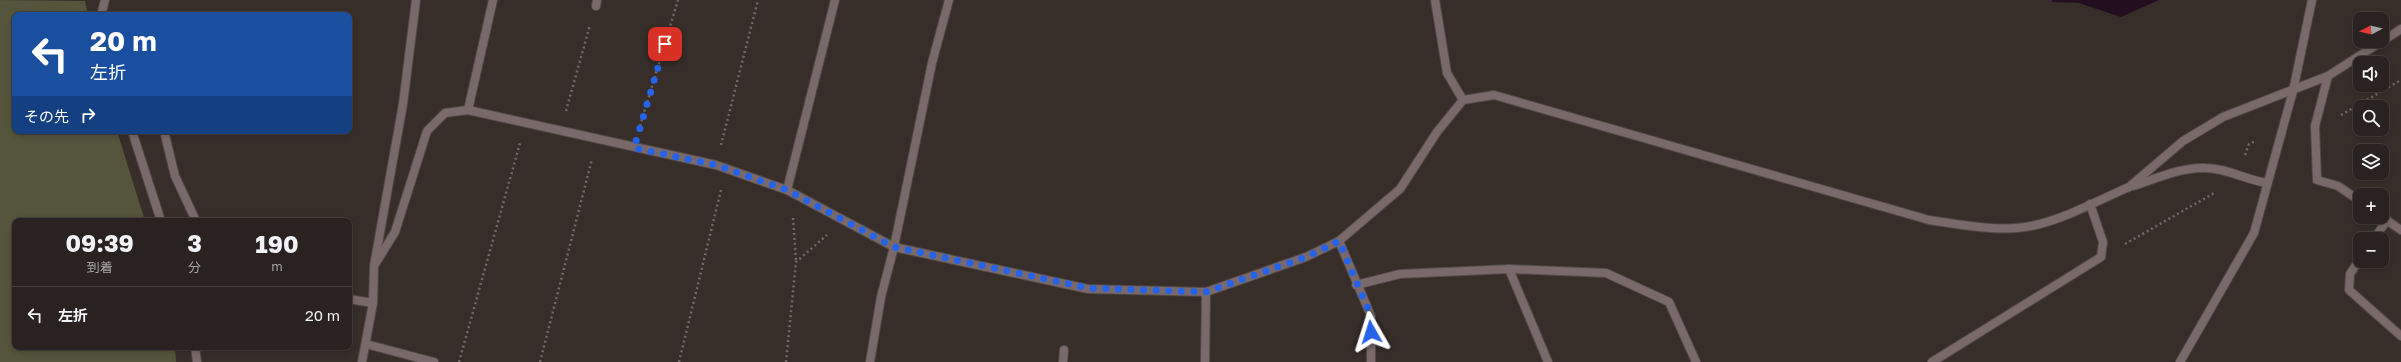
<!DOCTYPE html>
<html lang="ja">
<meta charset="utf-8">
<style>
:root{--surface:#292220;--page:#312a29;--text:#f1f3f6;--muted:#a5a4a5;--line:#453f3e}
body{margin:0;font-family:"Golos Text","Noto Sans JP",sans-serif;background:var(--page);color:var(--text);height:100vh;display:flex;flex-direction:column;font-size:15px;white-space:nowrap}
*{box-sizing:border-box;margin:0}
p{font-size:13px;color:var(--muted)}
.icon{flex:none;width:22px;height:22px;fill:none;stroke:currentColor;stroke-width:2;stroke-linecap:round;stroke-linejoin:round}
.map{position:relative;flex:1;overflow:hidden}
.sheet{position:absolute;left:12px;top:218px;width:340px;height:132px;display:flex;flex-direction:column;background:var(--surface);border-radius:8px;box-shadow:0 2px 6px #0003,0 0 0 1px var(--line)}
.sheet>*{flex:none}
.hud{position:absolute;left:12px;top:12px;width:340px;height:122px;border-radius:8px;box-shadow:0 2px 6px #0003,0 0 0 1px var(--line);background:#1a4fa0;color:#fff;overflow:hidden}
.needle{width:26px;rotate:263deg}
.fabs{position:absolute;left:2353px;top:12px;display:grid;gap:8px}
.fabs a{display:grid;place-items:center;width:36px;height:36px;border-radius:8px;background:var(--surface);box-shadow:0 2px 6px #0003,0 0 0 1px var(--line);font-size:20px}
.pin{position:absolute;display:grid;place-items:center;width:34px;height:34px;color:#fff;margin:-17px;border-radius:8px;box-shadow:0 2px 6px #0006}
.me{position:absolute;width:44px;margin:-22px;rotate:354deg;stroke-linejoin:round;filter:drop-shadow(0 0 3px #0008)}
.turn{display:flex;align-items:center;gap:14px;height:84px;padding:0 12px;font-size:18px}
.turn .icon{width:52px;height:52px;stroke-width:2.5}
.turn b{display:block;font-size:28px;line-height:34px}
.then{display:flex;align-items:center;height:38px;padding:0 12px;background:#0003;gap:8px;font-size:15px}
.eta{display:flex;justify-content:space-evenly;align-items:center;height:68px;text-align:center}
.eta b{font-size:24px;font-weight:700;line-height:28px}
ul{padding:0;list-style:none}
li{display:flex;align-items:center;gap:12px;height:56px;padding:0 12px;border-top:1px solid var(--line)}
li div{flex:1}
li b{display:block;font-size:15px}
li em{font-style:normal}
.map>svg:first-child{display:block}
</style>
<div class="map">
<svg width="2401" height="362" viewBox="0 0 2401 362">
<rect width="100%" height="100%" fill="#372e2a"/>
<!-- green -->
<polygon fill="#55543c" points="0,0 85,1 88,15 15,15 15,131 117,131 145,221 15,221 15,347 175,347 176,362 0,362"/>
<!-- water -->
<polygon fill="#230e20" points="2052,0 2159,0 2121,17 2079,3 2052,2"/>
<g fill="none" stroke-linecap="round" stroke-linejoin="round">
<defs>
<g id="service">
<polyline points="2328,76 2401,29"/>
<polyline points="164,131 175,176 196,221"/>
<polyline points="2374,239 2387,220"/>
<polyline points="2360,259 2350,274 2349,290 2401,336"/>
<polyline points="349,299 373,303"/>
<polyline points="366,344 434,362"/>
<polyline points="1063,362 1064,350"/>
<polyline points="1205,362 1206,292"/>
</g>
<g id="minor">
<polyline points="596,6 597,0"/>
<polyline points="101,15 105,0"/>
<polyline points="468,110 493,0"/>
<polyline points="132,131 161,221"/>
<path d="M2133 186C2155 179 2181 167 2205 168 2227 168 2246 180 2267 183"/>
<polyline points="2129,187 2183,141 2223,117 2328,76 2315,126 2317,180 2338,186 2360,201"/>
<polyline points="787,190 835,0"/>
<polyline points="2382,217 2401,230"/>
<polyline points="1339,241 1371,316 1371,362"/>
<polyline points="374,266 395,232 427,131 445,113 468,110 716,165 787,190 894,247 1088,289 1206,292 1306,257 1339,241 1400,189 1437,132 1463,100 1447,73 1435,0"/>
<polyline points="1509,269 1548,362"/>
<polyline points="1356,285 1400,274 1509,269 1606,273 1669,302 1696,362"/>
<polyline points="195,347 197,362"/>
<polyline points="362,362 373,303 374,266 403,104 416,0"/>
<polyline points="870,362 881,297 894,247"/>
<polyline points="1932,362 2101,257 2103,242 2090,204"/>
<polyline points="2180,362 2254,233 2293,91 2312,0"/>
</g>
<g id="tertiary">
<path d="M1463 100 1494 95 1929 220C1958 224 1988 230 2017 228 2055 225 2094 202 2129 187"/>
<polyline points="894,247 932,63 949,0"/>
</g>
</defs>
<!-- service casing -->
<use href="#service" stroke="#524946" stroke-width="10"/>
<!-- minor casing -->
<use href="#minor" stroke="#524946" stroke-width="10"/>
<!-- tertiary casing -->
<use href="#tertiary" stroke="#524946" stroke-width="10"/>
<!-- path -->
<g stroke="#716965" stroke-width="2.5" stroke-dasharray="2 3" stroke-linecap="butt">
<polyline points="566,111 590,25"/>
<polyline points="2341,115 2401,80"/>
<polyline points="640,126 678,0"/>
<polyline points="721,145 758,0"/>
<polyline points="2245,155 2249,144 2256,141"/>
<polyline points="793,218 796,261"/>
<polyline points="2125,244 2216,192"/>
<polyline points="459,362 520,143"/>
<polyline points="540,362 592,159"/>
<polyline points="679,362 721,190"/>
<polyline points="786,362 796,262 827,235"/>
</g>
<!-- service -->
<use href="#service" stroke="#79696b" stroke-width="8"/>
<!-- minor -->
<use href="#minor" stroke="#79696b" stroke-width="8"/>
<!-- tertiary -->
<use href="#tertiary" stroke="#79696b" stroke-width="8"/>
</g>
<g fill="none" stroke-linecap="round" stroke-linejoin="round">
<!-- route -->
<polyline stroke="#2563eb" stroke-width="7" stroke-dasharray="0 12.6" points="665,44 634,148 716,165 787,190 894,247 1088,288 1206,292 1306,257 1339,241 1371,316 1371,332"/>
</g>
</svg>
<div class="fabs">
<a><svg class="needle" viewBox="-14 -14 28 28"><path d="M0-13l5 13h-10z" fill="#e53935"/><path d="M0 13l5-13h-10z" fill="#a5a4a5"/></svg></a>
<a><svg class="icon" aria-label="sound" viewBox="0 0 24 24"><path d="M4 9h4l5-4v14l-5-4H4zM17 9q2 3 0 6"/></svg></a>
<a><svg class="icon" aria-label="search" viewBox="0 0 24 24"><circle cx="10" cy="10" r="6"/><path d="M15 15l6 6"/></svg></a>
<a><svg class="icon" aria-label="layers" viewBox="0 0 24 24"><path d="M12 4l9 5-9 5-9-5zM3 14l9 5 9-5"/></svg></a>
<a>+</a>
<a>−</a>
</div>
<div class="pin" style="left:665px;top:44px;background:#d93025"><svg class="icon" aria-label="arrive" viewBox="0 0 24 24"><path d="M6 21V4h12l-3 4 3 4H6"/></svg></div>
<svg class="me" style="left:1371px;top:332px" viewBox="-20 -20 40 40"><path d="M0-17L14 15 0 8-14 15z" fill="#2563eb" stroke="#fff" stroke-width="4"/></svg>
<div class="hud">
<div class="turn"><svg class="icon" aria-label="left" viewBox="0 0 24 24"><path d="M17 20v-9H6M10 6l-5 5 5 5"/></svg><div><b>20 m</b>左折</div></div>
<div class="then">その先<svg class="icon" aria-label="right" viewBox="0 0 24 24"><path d="M7 20v-9h11M14 6l5 5-5 5"/></svg></div>
</div>
<section class="sheet">
<div class="eta">
<div><b>09:39</b><p>到着</p></div>
<div><b>3</b><p>分</p></div>
<div><b>190</b><p>m</p></div>
</div>
<ul>
<li><svg class="icon" aria-label="left" viewBox="0 0 24 24"><path d="M17 20v-9H6M10 6l-5 5 5 5"/></svg><div><b>左折</b></div><em>20 m</em></li>
</ul>
</section>
</div>
